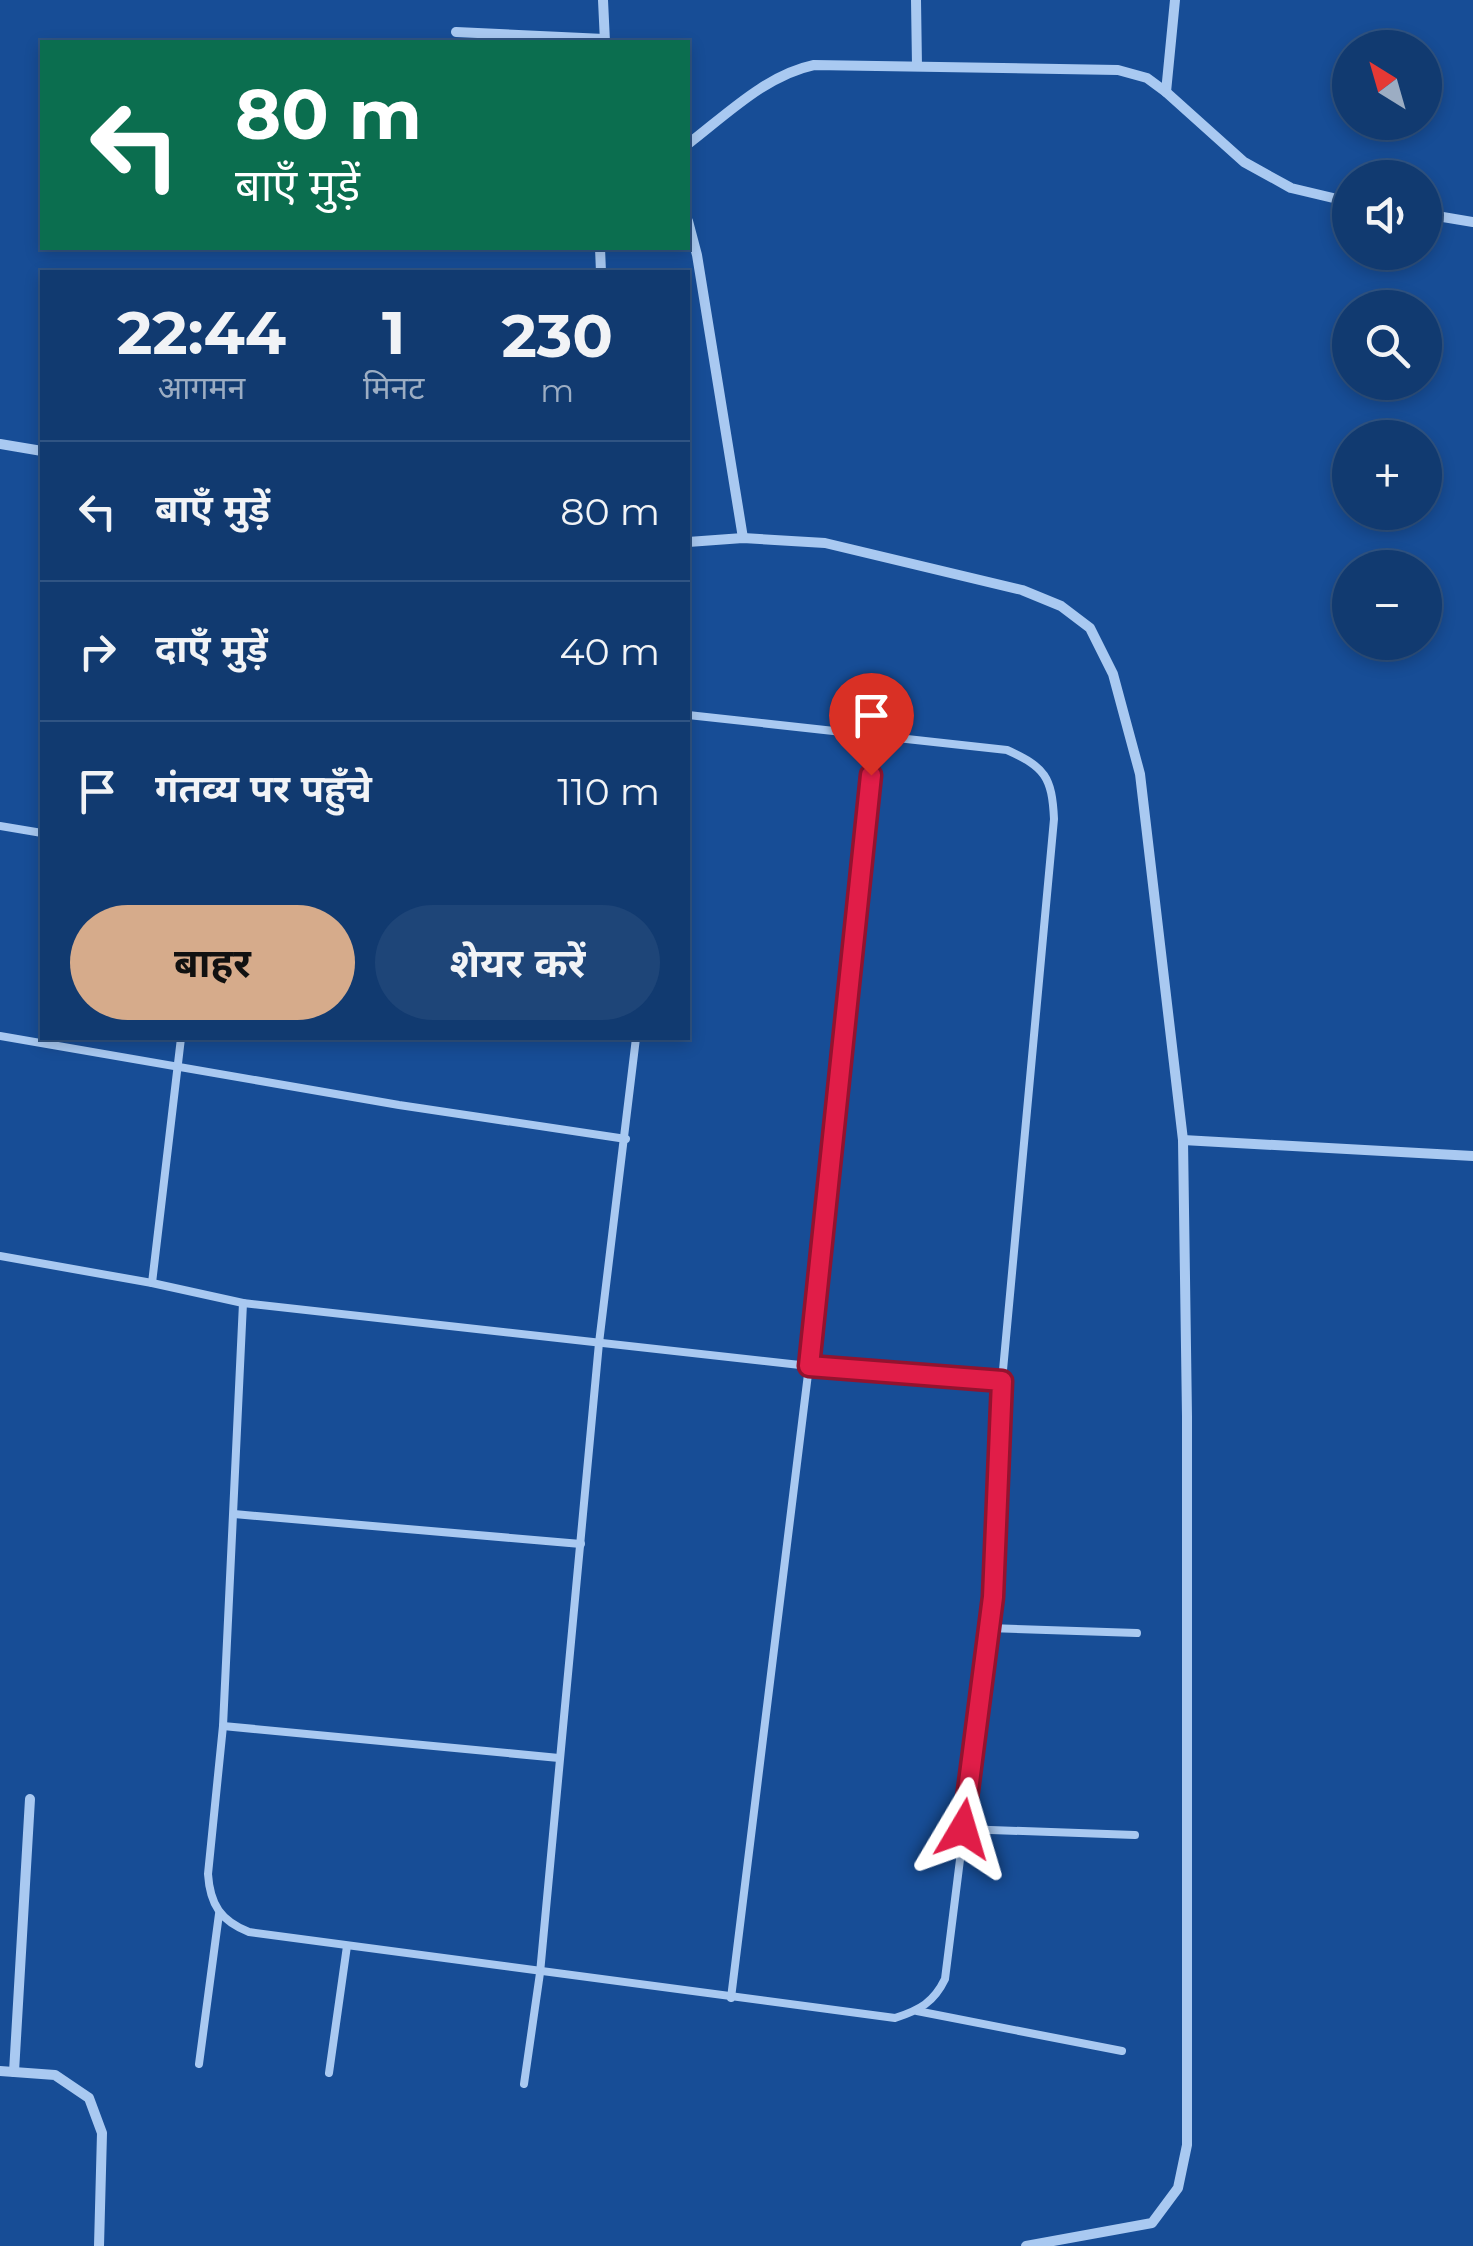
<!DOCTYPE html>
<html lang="hi">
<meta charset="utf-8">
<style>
:root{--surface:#113a70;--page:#1e4578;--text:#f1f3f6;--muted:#9cadc3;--line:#305483;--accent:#d6ab8b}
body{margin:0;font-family:Montserrat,"Noto Sans Devanagari",sans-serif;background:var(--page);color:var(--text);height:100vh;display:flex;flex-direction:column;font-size:38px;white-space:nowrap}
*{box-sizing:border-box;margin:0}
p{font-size:32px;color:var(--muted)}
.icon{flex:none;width:55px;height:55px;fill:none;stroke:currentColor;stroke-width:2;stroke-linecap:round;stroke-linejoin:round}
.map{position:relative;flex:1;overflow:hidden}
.panel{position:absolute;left:40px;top:270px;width:650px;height:770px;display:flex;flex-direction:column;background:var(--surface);border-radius:0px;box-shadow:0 5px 15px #0003,0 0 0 2px var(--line)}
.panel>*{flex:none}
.banner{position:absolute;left:40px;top:40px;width:650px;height:210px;border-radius:0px;box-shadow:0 5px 15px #0003,0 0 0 2px var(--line);background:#0b6e4f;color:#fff;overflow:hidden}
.needle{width:65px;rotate:323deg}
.controls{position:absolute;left:1332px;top:30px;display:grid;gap:20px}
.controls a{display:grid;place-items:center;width:110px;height:110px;border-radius:50%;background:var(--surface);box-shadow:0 5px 15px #0003,0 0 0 2px var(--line);font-size:50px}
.pin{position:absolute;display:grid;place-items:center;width:85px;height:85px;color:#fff;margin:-102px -42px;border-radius:50% 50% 50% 0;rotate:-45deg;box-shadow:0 0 10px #0007}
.pin .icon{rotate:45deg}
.me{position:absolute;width:110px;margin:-55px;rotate:7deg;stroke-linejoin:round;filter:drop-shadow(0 0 8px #0008)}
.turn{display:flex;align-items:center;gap:35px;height:210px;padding:0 30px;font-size:45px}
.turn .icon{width:130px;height:130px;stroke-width:2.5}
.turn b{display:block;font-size:70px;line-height:85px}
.eta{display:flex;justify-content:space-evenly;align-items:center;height:170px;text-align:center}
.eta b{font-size:60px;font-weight:700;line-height:70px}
.primary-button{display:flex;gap:20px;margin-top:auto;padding:20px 30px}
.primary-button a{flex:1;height:115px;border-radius:60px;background:var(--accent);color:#111;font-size:40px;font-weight:700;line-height:115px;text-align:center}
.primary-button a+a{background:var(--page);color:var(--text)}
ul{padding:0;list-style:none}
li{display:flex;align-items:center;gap:30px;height:140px;padding:0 30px;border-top:2px solid var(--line)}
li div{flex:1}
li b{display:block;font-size:38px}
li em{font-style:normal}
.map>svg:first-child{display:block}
</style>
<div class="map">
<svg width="1473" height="2246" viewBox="0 0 1473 2246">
<rect width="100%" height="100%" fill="#174d96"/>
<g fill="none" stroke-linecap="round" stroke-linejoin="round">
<!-- lane -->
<g stroke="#a9c9f1" stroke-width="8">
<polyline points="0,826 42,833"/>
<polyline points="0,1036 399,1105 626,1139"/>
<polyline points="0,1256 152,1283 243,1303 809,1366 1002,1381"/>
<polyline points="152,1283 181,1038"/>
<path d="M243 1303 223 1726 208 1874C210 1905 221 1921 249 1932L895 2018C920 2010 934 2002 945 1979L993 1597 1002 1381 1054 819C1052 777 1045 767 1007 750L688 715"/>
<polyline points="234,1514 581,1544"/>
<polyline points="989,1628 1137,1633"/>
<polyline points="223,1726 559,1758"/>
<polyline points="963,1829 1135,1835"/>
<polyline points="731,1998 809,1366 875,736"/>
<polyline points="917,2011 1122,2051"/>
<polyline points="199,2064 219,1914"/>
<polyline points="329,2073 347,1946"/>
<polyline points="524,2084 540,1973 599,1343 636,1038"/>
</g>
<!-- street -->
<g stroke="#a9c9f1" stroke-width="10">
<polyline points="603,0 605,42"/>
<polyline points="916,0 917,66"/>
<polyline points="456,32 604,39"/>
<polyline points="1166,92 1175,0"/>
<path d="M688 144C726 115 766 75 814 65L1118 70 1147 78 1166 92 1244 162 1291 188 1350 202"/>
<polyline points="1425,214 1473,222"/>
<polyline points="688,221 697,255 743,538"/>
<polyline points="600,248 601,272"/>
<polyline points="0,444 42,451"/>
<polyline points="688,542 743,538 825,543 1022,590 1061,606 1090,628 1113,674 1140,774 1183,1140 1187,1416 1187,2145 1178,2188 1152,2223 1026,2246"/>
<polyline points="1183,1140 1473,1156"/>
<polyline points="0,2071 55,2075 89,2098 102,2133 99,2246"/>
<polyline points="14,2072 30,1799"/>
</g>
</g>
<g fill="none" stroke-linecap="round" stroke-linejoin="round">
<defs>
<polyline id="route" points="871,775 809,1366 1002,1381 993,1597 963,1829"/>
</defs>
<!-- route casing -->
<use href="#route" stroke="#92132f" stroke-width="25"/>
<!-- route -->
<use href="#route" stroke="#e11d48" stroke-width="18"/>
</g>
</svg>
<div class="controls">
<a><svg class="needle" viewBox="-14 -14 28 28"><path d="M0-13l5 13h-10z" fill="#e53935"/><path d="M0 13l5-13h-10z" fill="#9cadc3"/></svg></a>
<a><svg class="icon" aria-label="sound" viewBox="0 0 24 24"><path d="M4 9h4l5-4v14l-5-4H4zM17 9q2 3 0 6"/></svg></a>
<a><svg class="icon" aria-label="search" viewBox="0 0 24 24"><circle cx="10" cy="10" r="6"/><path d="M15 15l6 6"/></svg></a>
<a>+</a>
<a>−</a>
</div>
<div class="pin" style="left:871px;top:775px;background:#d93025"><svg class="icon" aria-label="arrive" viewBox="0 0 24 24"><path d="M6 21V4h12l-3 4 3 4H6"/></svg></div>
<svg class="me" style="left:963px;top:1829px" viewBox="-20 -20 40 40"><path d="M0-17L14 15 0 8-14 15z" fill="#e11d48" stroke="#fff" stroke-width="4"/></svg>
<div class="banner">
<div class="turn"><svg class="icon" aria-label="left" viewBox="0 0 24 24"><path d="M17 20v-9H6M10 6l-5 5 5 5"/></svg><div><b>80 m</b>बाएँ मुड़ें</div></div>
</div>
<section class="panel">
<div class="eta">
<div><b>22:44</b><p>आगमन</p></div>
<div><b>1</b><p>मिनट</p></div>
<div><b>230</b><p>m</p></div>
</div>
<ul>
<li><svg class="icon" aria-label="left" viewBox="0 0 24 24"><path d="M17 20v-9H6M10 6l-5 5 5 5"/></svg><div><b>बाएँ मुड़ें</b></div><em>80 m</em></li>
<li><svg class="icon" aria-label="right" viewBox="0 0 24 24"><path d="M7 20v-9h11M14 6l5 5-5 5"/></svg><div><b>दाएँ मुड़ें</b></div><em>40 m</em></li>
<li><svg class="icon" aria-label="arrive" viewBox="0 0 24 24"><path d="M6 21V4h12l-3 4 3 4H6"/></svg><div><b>गंतव्य पर पहुँचे</b></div><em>110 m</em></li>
</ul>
<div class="primary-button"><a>बाहर</a><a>शेयर करें</a></div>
</section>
</div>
